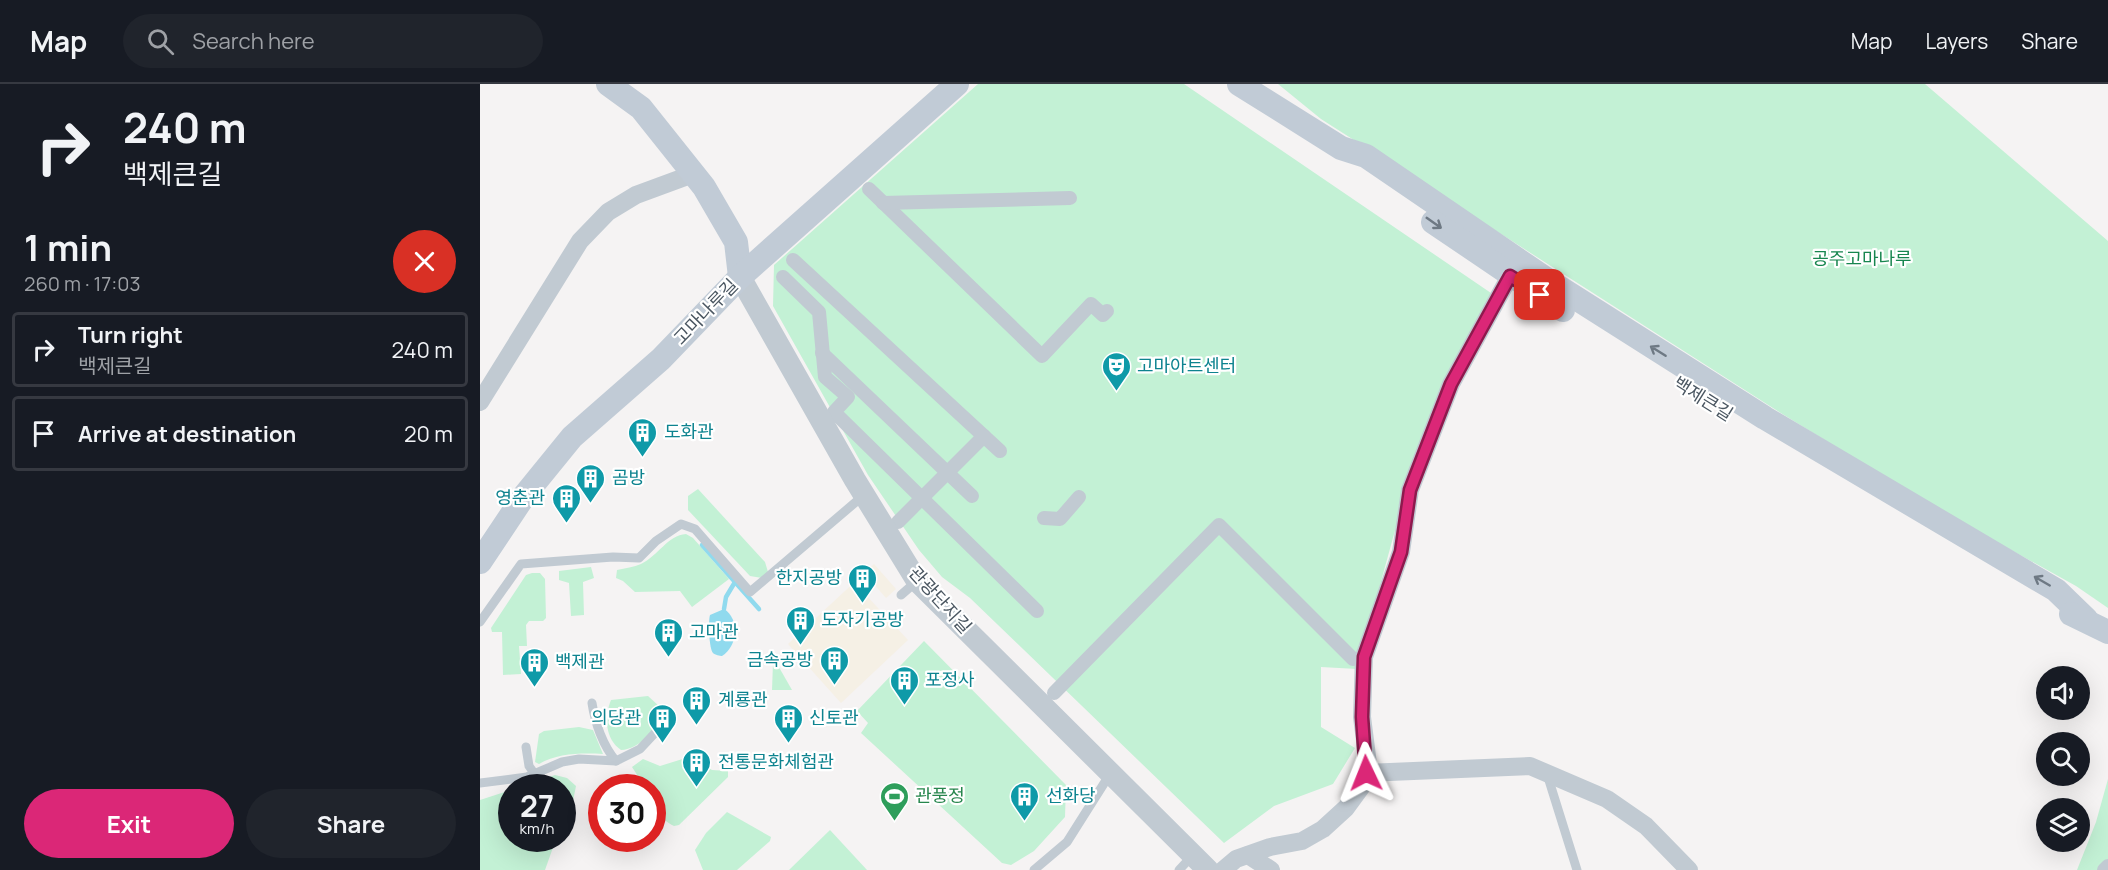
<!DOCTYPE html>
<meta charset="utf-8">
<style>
:root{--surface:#171b24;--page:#20242c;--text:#f1f3f6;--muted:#9ea1a6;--line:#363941;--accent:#db2777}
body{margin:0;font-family:Manrope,"Noto Sans KR",sans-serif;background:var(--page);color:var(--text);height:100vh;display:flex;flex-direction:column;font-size:22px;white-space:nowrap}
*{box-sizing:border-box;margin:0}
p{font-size:20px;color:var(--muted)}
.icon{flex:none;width:33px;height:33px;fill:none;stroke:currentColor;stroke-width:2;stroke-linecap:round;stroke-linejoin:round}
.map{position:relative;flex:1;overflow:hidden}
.panel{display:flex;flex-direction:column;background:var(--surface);width:480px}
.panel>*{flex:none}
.banner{background:#171b24;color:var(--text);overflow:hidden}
.tools{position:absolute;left:1556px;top:582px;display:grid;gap:12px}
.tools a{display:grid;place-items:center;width:54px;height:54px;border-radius:50%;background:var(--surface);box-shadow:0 6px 24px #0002;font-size:30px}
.speed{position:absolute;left:18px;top:690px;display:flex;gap:12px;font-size:30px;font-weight:700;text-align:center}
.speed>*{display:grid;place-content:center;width:78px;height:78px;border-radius:50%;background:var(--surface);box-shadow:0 6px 24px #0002;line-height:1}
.speed small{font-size:15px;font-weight:400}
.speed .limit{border:9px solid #d22;background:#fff;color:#111}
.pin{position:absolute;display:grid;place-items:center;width:51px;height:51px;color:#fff;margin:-26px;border-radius:12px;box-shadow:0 3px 9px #0006}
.me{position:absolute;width:66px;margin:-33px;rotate:358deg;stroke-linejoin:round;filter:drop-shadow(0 0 4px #0008)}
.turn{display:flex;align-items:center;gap:21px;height:126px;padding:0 24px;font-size:27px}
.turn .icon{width:78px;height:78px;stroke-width:2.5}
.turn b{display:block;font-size:42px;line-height:51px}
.round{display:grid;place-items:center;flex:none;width:63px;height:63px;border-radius:32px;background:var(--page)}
.overview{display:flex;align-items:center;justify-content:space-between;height:102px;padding:0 24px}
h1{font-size:36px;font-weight:700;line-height:45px}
.primary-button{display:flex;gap:12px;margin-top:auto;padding:12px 24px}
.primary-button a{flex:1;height:69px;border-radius:36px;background:var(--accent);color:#fff;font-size:24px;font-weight:700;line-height:69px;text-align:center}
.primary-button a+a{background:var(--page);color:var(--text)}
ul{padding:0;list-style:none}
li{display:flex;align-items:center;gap:18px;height:75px;margin:0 12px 9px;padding:0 12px;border:3px solid var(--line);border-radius:6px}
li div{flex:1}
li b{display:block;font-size:22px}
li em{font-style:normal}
header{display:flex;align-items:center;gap:36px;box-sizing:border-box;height:84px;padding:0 30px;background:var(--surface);border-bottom:2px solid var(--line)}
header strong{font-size:28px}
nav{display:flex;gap:33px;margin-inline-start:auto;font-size:21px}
.search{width:420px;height:54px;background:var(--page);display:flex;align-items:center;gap:15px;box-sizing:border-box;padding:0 21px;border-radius:33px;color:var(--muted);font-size:22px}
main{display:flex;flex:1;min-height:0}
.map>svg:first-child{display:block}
</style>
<header>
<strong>Map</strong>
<div class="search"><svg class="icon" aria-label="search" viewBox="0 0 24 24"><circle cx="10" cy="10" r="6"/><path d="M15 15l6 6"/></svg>Search here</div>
<nav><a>Map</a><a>Layers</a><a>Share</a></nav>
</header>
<main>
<section class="panel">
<div class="banner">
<div class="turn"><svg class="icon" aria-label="right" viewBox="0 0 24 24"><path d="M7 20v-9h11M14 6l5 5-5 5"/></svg><div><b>240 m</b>백제큰길</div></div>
</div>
<div class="overview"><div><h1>1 min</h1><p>260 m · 17:03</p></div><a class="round" style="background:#d93025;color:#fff"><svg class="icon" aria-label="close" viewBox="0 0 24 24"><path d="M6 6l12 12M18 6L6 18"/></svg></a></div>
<ul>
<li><svg class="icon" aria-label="right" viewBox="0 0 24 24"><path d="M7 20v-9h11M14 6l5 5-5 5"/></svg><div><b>Turn right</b><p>백제큰길</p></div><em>240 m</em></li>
<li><svg class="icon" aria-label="arrive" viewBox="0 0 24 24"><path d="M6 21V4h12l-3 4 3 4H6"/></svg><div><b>Arrive at destination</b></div><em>20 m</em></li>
</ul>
<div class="primary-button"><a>Exit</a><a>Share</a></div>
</section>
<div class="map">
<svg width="1628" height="786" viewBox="0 0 1628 786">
<rect width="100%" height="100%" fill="#f5f3f3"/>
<!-- green -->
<g fill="#c3f1d5">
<polygon points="498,0 704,0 1011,209 928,399 877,585 841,583 841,643 875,664 853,700 794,722 744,759 490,514 462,493 439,466 388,391 293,222 294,181"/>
<polygon points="798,0 1445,0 1628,157 1628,524 1596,502 1452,422 1304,331 841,35"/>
<polygon points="218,405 285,478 288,488 282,494 270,492 208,426 208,412"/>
<path d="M206 450 213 454 249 495 212 523 200 507 155 508 143 497 136 494 137 486C145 484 154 483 161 480 178 472 188 451 206 450Z"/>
<polygon points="111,483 114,494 103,498 104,531 91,532 89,499 79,496 79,487"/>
<polygon points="52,489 60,489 65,495 66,534 63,537 49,537 46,541 47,562 39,562 41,590 23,591 22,548 12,548 11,544 46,491"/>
<polygon points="444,557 586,701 585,733 554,767 531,781 522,779 381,649 388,639 377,627"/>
<polygon points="293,579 300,585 312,606 292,606"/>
<path d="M168 612 180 623C184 640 159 666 141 666 125 655 124 633 131 616Z"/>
<path d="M99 643 113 646 123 670C101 669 78 669 59 680L55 678 59 650 64 647Z"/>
<path d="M209 673 232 686 248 687V693L199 741 194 742C178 734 172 720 172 704L165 703 152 683 163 675 180 682Z"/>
<polygon points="75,691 87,694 96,702 91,727 83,742 82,704 39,703"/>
<polygon points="1628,695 1628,786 1597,786 1616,738"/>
<polygon points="31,706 32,754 76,755 65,786 0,786 0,716"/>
<polygon points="247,728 291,753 290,757 257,786 223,786 215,766 226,749"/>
<polygon points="350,746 387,786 309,786"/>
</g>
<!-- sand -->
<polygon fill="#f5f0e5" points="394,480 416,505 406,514 393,499 383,508 428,556 361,619 308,560"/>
<!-- water -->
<path fill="#90daee" d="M244 525C260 535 258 562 242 572 240 572 235 571 233 569 229 565 228 537 230 531Z"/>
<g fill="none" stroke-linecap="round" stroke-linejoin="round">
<!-- stream -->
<g stroke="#90daee" stroke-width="4.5">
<polyline points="222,461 279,525"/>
<polyline points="244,525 246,513 255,498"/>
</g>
<!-- service -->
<g stroke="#c1cad2" stroke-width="9">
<polyline points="421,511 437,497"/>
<polyline points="0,538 41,480 133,473 159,474 176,457 201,440 215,445 270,508 384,411"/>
<path d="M112 619C115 639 123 662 136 677"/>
<polyline points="46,663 49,682 54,689"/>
<polyline points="1067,690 1097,786"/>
<polyline points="0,699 47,693 82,678 99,675 136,677 160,665 188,635"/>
<polyline points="554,786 587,758 630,690"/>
<polyline points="699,786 713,771"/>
</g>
<!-- pedestrian -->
<g stroke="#c1cad2" stroke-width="14">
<polyline points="389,105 562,272 611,220 623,231 627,227"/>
<polyline points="403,119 590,114"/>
<polyline points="313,176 520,367"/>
<polyline points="303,193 339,228 345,293 368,313 354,328 557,527"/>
<polyline points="342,269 492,412"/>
<polyline points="564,434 580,435 599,413"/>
<polyline points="418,438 504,352"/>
<polyline points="574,609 739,441 873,575"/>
<polyline points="1624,786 1628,782"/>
</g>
<!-- minor -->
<g stroke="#c1cad2" stroke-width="18">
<polyline points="0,318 100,157 128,128 156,111 213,90"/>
<polyline points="886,689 1050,682 1127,715 1166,742 1209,786"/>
<polyline points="768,771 791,786"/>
<polyline points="743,786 756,775 790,763 822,757 843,745 866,724 885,698 888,680 882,633 884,573 921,468 930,406 971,300 1030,192"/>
</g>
<!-- tertiary -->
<polyline stroke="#c1cad2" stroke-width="22" points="260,193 375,396 437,497 728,786"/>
<!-- secondary -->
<g stroke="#c1cbd6" stroke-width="24">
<polyline points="128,0 161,24 224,103 256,158 260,193"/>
<polyline points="759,0 861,64 886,72 1069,197 1285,334 1576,506 1606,535"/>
<polyline points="953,138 1083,226"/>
<polyline points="0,478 44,412 92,353 181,275 260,193 477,0"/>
<polyline points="1591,530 1628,548"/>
</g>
</g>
<!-- one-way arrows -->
<defs><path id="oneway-shaft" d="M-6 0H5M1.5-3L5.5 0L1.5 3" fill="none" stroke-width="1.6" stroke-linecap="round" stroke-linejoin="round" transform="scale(1.5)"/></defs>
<g stroke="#6e7984">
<use href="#oneway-shaft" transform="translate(954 139) rotate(35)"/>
<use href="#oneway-shaft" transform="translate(1178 267) rotate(-148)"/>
<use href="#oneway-shaft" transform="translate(1562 497) rotate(-150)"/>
</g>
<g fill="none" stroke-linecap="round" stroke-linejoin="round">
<defs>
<polyline id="route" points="886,689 882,633 884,573 921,468 930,406 971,300 1030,192 1060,211"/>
</defs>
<!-- route casing -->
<use href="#route" stroke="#8e194d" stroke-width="15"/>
<!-- route -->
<use href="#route" stroke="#db2777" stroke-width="10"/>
</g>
<!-- icons -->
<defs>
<symbol id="theatre-pin" viewBox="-11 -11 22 30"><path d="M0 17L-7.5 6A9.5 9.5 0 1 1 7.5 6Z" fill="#0f9aa8" stroke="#fff"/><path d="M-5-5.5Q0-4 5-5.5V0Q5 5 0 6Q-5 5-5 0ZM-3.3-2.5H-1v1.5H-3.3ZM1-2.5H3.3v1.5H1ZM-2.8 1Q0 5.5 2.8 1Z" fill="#fff"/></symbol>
<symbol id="building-pin" viewBox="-11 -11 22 30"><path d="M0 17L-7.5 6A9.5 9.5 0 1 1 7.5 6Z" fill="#0f9aa8" stroke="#fff"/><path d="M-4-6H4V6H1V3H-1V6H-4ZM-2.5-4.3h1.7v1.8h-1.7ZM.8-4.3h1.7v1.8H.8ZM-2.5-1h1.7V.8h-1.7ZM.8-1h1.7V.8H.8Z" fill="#fff"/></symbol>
<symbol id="stadium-pin" viewBox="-11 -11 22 30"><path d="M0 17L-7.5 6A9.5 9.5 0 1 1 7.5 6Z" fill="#2e9e5b" stroke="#fff"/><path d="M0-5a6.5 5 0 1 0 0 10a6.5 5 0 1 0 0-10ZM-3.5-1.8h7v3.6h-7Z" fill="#fff"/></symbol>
</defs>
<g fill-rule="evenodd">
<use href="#theatre-pin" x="620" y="266" width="33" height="45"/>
<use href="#building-pin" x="146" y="332" width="33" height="45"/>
<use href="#building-pin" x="94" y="378" width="33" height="45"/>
<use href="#building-pin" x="70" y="398" width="33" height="45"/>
<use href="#building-pin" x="366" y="478" width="33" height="45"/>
<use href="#building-pin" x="304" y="520" width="33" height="45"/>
<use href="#building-pin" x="172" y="532" width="33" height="45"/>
<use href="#building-pin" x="338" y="560" width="33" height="45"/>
<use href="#building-pin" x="38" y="562" width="33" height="45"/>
<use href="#building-pin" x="408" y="580" width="33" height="45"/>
<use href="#building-pin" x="200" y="600" width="33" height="45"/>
<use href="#building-pin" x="166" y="618" width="33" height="45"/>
<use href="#building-pin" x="292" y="618" width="33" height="45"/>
<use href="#building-pin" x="200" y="662" width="33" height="45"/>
<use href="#stadium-pin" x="398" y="696" width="33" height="45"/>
<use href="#building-pin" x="528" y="696" width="33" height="45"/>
</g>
<g text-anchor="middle" stroke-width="4.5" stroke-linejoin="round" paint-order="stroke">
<!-- park labels -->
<g font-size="18" fill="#17864f" stroke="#fff">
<text x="1382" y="181">공주고마나루</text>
</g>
<!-- street labels -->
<g font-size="18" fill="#4a5661" stroke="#fff">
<text transform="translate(226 228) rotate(-46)" y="6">고마나루길</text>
<text transform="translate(1223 315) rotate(32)" y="6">백제큰길</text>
<text transform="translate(460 516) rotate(48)" y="6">관광단지길</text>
</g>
<!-- culture labels -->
<g font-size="18" fill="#0d838f" stroke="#fff" text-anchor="start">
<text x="657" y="288">고마아트센터</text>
<text x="184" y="354">도화관</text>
<text x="132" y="400">곰방</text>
<text x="65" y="420" text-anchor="end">영춘관</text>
<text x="362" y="500" text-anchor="end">한지공방</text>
<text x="341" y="542">도자기공방</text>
<text x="209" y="554">고마관</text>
<text x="333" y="582" text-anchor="end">금속공방</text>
<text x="75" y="584">백제관</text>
<text x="445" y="602">포정사</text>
<text x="238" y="622">계룡관</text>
<text x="161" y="640" text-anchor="end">의당관</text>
<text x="329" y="640">신토관</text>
<text x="238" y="684">전통문화체험관</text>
<text x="566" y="718">선화당</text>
</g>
<!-- leisure labels -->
<g font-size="18" fill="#27864d" stroke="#fff" text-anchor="start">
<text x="435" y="718">관풍정</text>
</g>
</g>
</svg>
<div class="tools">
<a><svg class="icon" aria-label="sound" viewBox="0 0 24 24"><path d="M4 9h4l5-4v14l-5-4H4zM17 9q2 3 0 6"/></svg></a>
<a><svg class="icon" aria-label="search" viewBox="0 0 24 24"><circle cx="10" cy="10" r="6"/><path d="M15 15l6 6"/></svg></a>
<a><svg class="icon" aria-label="layers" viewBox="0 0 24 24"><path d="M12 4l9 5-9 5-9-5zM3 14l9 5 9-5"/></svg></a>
</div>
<div class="speed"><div>27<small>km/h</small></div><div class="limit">30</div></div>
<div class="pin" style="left:1060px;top:211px;background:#d93025"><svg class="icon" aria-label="arrive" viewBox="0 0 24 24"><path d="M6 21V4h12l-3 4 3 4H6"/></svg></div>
<svg class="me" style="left:886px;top:689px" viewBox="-20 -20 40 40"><path d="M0-17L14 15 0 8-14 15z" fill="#db2777" stroke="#fff" stroke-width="4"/></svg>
</div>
</main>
